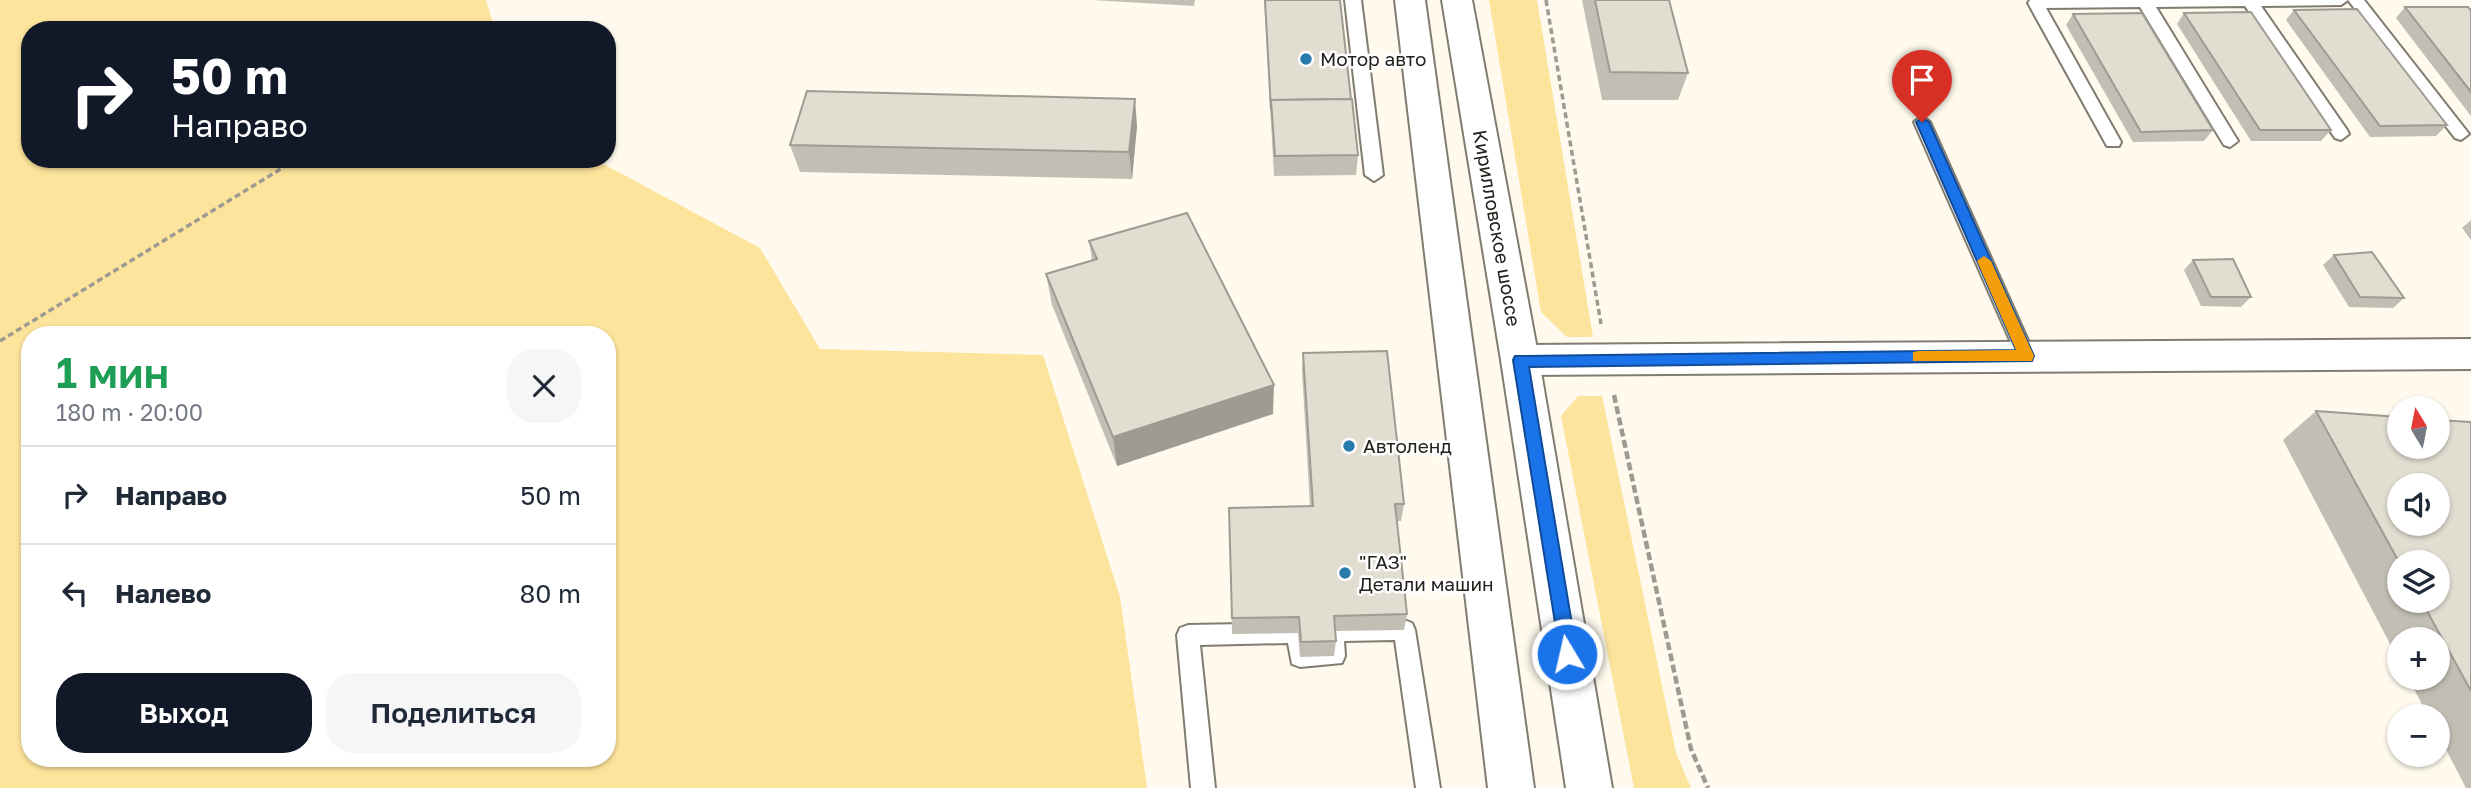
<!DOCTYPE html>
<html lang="ru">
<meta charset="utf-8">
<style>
:root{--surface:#fff;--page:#f6f6f7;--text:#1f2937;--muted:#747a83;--line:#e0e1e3;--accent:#111827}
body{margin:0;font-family:"Golos Text",sans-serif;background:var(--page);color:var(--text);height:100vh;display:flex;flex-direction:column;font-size:26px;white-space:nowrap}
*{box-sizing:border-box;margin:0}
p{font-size:23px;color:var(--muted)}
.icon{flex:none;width:38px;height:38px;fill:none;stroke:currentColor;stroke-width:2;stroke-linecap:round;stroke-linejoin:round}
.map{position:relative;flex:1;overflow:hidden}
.side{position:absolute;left:21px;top:326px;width:595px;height:441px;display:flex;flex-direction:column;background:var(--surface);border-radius:28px;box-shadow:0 2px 5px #0004}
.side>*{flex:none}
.banner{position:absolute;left:21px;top:21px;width:595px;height:147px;border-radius:28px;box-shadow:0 2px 5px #0004;background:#111827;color:#fff;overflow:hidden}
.needle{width:46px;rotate:350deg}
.tools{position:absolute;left:2387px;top:396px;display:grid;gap:14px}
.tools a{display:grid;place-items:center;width:63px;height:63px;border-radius:50%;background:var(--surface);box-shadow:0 2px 5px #0004;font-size:35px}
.pin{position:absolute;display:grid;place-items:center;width:60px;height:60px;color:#fff;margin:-72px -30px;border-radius:50% 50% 50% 0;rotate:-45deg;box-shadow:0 0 7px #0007}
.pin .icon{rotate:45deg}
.me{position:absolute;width:77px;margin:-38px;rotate:351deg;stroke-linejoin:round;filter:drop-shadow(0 0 5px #0008)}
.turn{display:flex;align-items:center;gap:24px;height:147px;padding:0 35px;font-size:32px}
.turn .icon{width:91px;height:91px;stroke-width:2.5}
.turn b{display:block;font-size:49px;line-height:60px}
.round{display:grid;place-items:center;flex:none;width:74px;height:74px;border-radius:28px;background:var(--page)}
.overview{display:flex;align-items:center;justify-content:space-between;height:119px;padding:0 35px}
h1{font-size:42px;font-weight:600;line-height:52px;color:#1e9e55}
.primary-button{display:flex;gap:14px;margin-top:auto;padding:14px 35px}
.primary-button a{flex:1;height:80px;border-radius:28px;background:var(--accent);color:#fff;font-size:28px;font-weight:600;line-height:80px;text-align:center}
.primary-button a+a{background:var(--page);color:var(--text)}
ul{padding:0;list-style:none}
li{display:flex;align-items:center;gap:21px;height:98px;padding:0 35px;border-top:2px solid var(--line)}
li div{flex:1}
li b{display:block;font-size:26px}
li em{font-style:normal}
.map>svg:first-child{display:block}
</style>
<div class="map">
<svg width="2471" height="788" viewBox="0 0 2471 788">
<rect width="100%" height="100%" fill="#fffaed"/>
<!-- green -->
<g fill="#fde49c" fill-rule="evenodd">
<path d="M0 0H486L495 30H30V159H594L760 248 820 349 1043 355 1120 597 1147 788H0ZM30 334H607V758H30Z"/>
<polygon points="1489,0 1537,0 1593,337 1567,337 1541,312"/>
<polygon points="1578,396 1602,396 1676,753 1691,788 1634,788 1561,416"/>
</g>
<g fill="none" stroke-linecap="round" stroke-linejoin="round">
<defs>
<g id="service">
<polygon points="1345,0 1361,0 1383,175 1374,181 1365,175"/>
<polygon points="2030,0 2364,0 2469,134 2461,140 2455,138 2348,0 2341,5 2261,6 2347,130 2349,134 2341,140 2335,138 2245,6 2156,7 2238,141 2230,147 2224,145 2140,7 2046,8 2121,142 2119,146 2107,146 2028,3"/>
<polygon points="1922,116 1930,122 2035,356 2033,361 2019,361 2017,356 1914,122"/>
<polygon points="1404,620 1412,623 1415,630 1440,788 1416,788 1395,640 1344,641 1345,656 1342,663 1300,667 1292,664 1288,643 1200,645 1215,788 1191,788 1177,635 1180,628 1188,625 1298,623 1306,626 1310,647 1322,646 1321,631 1324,624 1332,621"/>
</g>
<polygon id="minor" points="2471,339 2471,369 1520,375 1507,371 1501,360 1507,349 1520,345"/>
<g id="primary">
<polygon points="1395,0 1425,0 1534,788 1488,788"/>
<polygon points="1442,0 1472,0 1539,360 1612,788 1566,788 1501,360"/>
</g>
</defs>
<!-- service casing -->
<use href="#service" stroke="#807c70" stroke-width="4"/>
<!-- minor casing -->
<use href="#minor" stroke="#807c70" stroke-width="4"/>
<!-- primary casing -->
<use href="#primary" stroke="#807c70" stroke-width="4"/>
<!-- path-far1 -->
<g stroke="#9e9a91" stroke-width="3.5" stroke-dasharray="6 3.5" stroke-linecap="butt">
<polyline points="1546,0 1601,324"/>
<polyline points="0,341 297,159"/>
</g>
<!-- path -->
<polyline stroke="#9e9a91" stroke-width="4.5" stroke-dasharray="8 3.5" stroke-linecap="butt" points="1614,395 1691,749 1708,788"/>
<!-- service -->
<use href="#service" fill="#fff" fill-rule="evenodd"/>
<!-- minor -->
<use href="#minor" fill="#fff" fill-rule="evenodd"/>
<!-- primary -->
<use href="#primary" fill="#fff" fill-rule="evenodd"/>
</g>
<!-- wall -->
<g fill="#c2beb4" fill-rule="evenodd">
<polygon points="1092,0 1195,0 1194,6"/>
<polygon points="1264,0 1340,0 1351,99 1358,155 1356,175 1274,176"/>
<polygon points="1582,0 1669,0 1688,73 1678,100 1602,100"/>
<polygon points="2405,7 2471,11 2471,116 2396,18"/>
<polygon points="2294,10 2447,125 2436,136 2370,137 2286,20"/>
<polygon points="2184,13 2331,130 2321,141 2251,141 2177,24"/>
<polygon points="2073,14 2213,130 2204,141 2133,142 2066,25"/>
<polygon points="1137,126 1132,179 800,172 790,145"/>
<polygon points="2471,220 2471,240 2462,228"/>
<polygon points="1089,241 1273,414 1117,466 1052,305 1046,274 1092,260"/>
<polygon points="2334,255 2404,298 2393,308 2349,307 2323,265"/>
<polygon points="2193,260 2251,297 2241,307 2201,306 2184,270"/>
<polygon points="1303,353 1404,504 1401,521 1397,521 1407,614 1404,630 1335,631 1336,641 1334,656 1300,657 1298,633 1232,634 1229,508 1310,506 1302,371"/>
<path d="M2316 411 2471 424V788H2466L2438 734V716H2428L2408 677H2438V639H2399V661L2283 440ZM2399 562 2438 600H2399Z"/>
</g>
<!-- shaded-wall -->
<g fill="#9e9b92">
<polygon points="1135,99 1137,126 1132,179 1129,152"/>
<polygon points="1274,385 1273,414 1117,466 1113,437"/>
</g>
<!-- building -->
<g fill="#e2ddd1" stroke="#9e9b92" stroke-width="2" fill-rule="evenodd">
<polygon points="1265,0 1340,0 1351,99 1271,100 1271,110"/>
<polygon points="1595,0 1669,0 1688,73 1610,72"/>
<polygon points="2405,7 2468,7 2471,11 2471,92"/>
<polygon points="2357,9 2447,125 2380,126 2294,10"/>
<polygon points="2251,12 2331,130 2260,130 2184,13"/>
<polygon points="2142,13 2213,130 2141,132 2073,14"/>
<polygon points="807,91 1135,99 1129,152 790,145"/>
<polygon points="1352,99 1358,155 1275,156 1271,100"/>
<polygon points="1187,213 1274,385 1113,437 1046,274 1097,259 1089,241"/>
<polygon points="2372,252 2404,298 2360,297 2334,255"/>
<polygon points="2233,259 2251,297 2211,297 2193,260"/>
<polygon points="1387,351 1404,504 1395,504 1407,614 1334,616 1336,641 1301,642 1299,617 1232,618 1229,508 1313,506 1303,353"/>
<path d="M2316 411 2399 417V446H2438V420L2470 422 2471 424V691L2421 600H2438V562H2399ZM2399 485H2438V523H2399Z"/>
</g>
<!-- route -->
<polygon fill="#1a73e8" stroke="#114b97" stroke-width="2" points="1922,118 1929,122 2034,356 2032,361 1529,367 1577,654 1574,660 1567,663 1561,660 1513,360 1515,356 2016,350 1916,122"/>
<!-- slow -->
<polygon fill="#f59e0b" points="1984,256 1991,261 2034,356 2032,361 1913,361 1913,352 1919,351 2016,350 1977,261"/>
<!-- markers -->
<g fill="#2b7aac" stroke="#fff" stroke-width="2.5">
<circle cx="1306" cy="59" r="7"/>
<circle cx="1349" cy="446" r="7"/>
<circle cx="1345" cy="573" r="7"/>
</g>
<g text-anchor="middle" stroke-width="5" stroke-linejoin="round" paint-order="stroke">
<!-- poi labels -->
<g font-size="19" fill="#23211c" stroke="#fff" text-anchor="start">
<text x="1320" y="66">Мотор авто</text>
<text x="1363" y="453">Автоленд</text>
<text x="1359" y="569">"ГАЗ"<tspan x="1359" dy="22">Детали машин</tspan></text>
</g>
<!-- street labels -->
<g font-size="19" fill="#23211c" stroke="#fff">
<text transform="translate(1497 228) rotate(80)" y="7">Кирилловское шоссе</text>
</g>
</g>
</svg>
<div class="tools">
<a><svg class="needle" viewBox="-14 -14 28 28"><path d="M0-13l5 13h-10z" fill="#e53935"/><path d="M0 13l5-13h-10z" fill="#747a83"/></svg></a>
<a><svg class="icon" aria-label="sound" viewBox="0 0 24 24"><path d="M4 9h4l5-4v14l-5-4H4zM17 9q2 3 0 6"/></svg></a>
<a><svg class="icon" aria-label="layers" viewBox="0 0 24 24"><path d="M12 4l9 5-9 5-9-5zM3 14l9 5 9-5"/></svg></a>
<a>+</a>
<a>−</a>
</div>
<div class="pin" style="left:1922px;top:122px;background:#d93025"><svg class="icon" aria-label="arrive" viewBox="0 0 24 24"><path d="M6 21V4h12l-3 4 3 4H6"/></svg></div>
<svg class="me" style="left:1567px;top:654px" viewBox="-20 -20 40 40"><circle r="17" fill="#1a73e8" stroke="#fff" stroke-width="3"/><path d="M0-11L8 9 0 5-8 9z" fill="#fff"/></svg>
<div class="banner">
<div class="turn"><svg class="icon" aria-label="right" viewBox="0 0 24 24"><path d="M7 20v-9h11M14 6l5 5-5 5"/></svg><div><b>50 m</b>Направо</div></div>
</div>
<section class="side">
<div class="overview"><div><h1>1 мин</h1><p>180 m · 20:00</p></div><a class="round"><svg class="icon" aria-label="close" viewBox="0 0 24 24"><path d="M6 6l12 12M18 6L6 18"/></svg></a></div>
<ul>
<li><svg class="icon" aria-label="right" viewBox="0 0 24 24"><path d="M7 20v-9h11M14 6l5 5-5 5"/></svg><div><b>Направо</b></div><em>50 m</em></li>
<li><svg class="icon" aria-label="left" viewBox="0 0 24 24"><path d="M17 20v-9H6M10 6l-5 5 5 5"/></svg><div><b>Налево</b></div><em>80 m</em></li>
</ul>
<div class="primary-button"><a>Выход</a><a>Поделиться</a></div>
</section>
</div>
